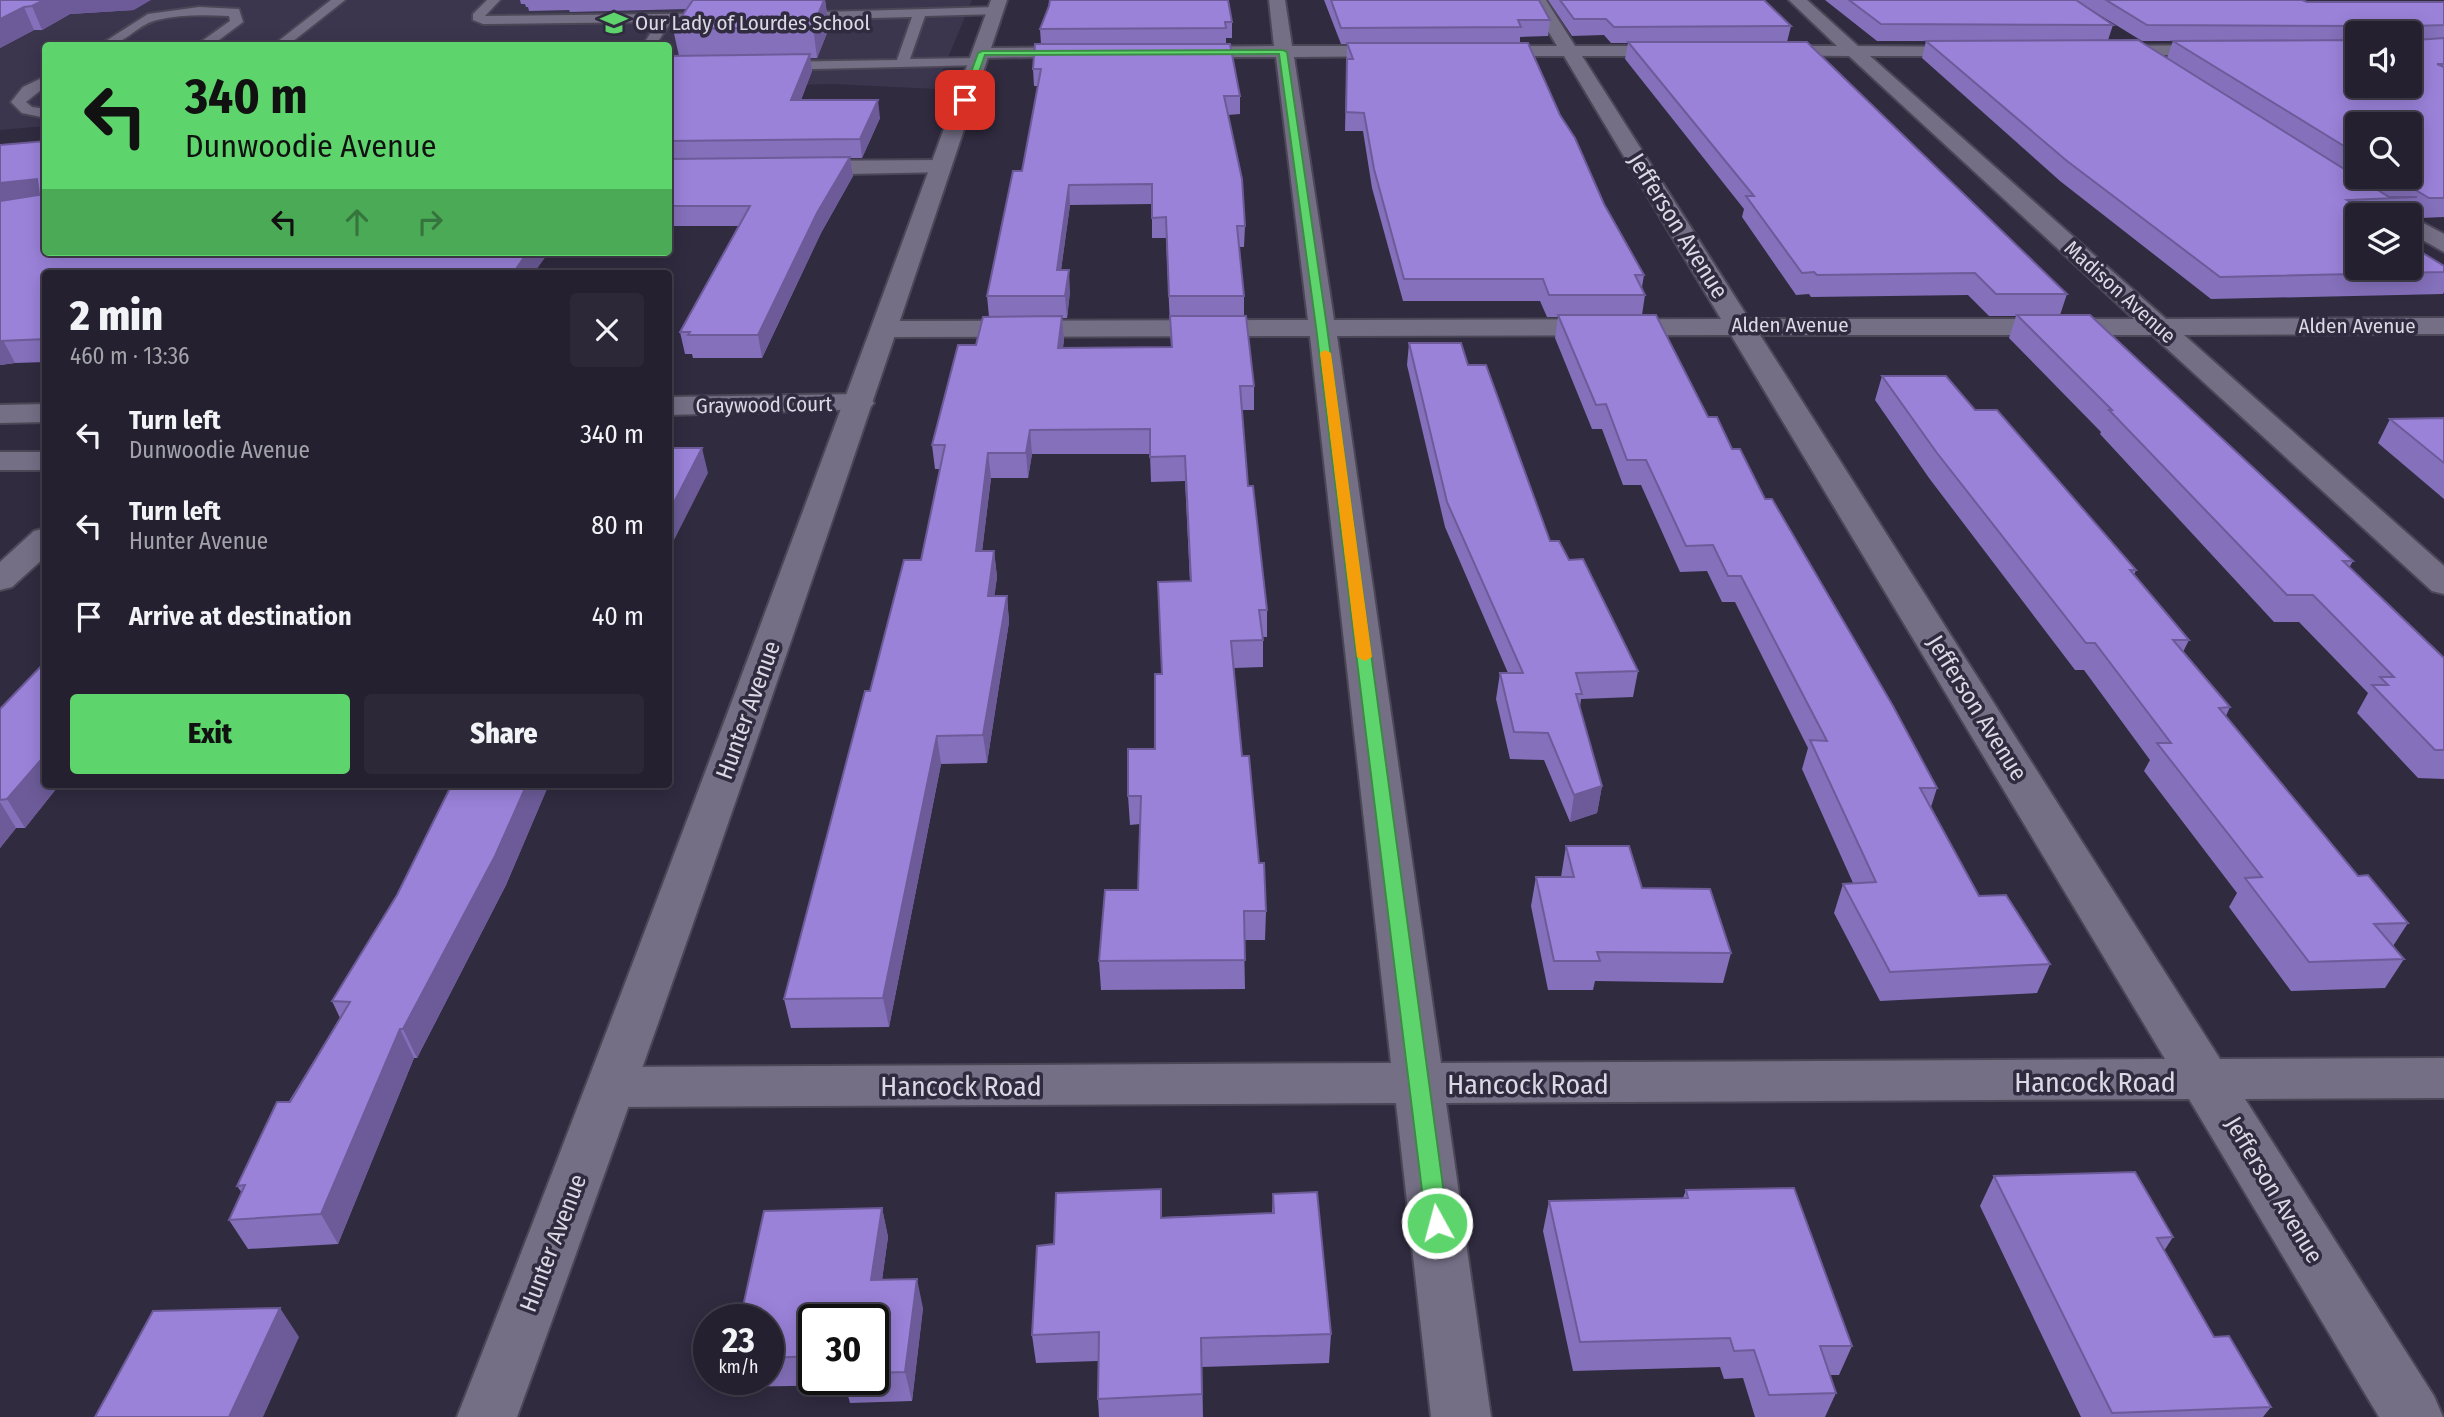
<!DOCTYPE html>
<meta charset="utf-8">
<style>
:root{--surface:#24202f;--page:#2c2837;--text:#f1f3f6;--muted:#a3a3aa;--line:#413e4b;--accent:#5ed56c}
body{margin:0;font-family:"Fira Sans Condensed",sans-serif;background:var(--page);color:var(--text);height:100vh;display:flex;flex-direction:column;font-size:26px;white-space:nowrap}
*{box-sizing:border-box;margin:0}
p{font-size:23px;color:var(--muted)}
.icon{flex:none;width:38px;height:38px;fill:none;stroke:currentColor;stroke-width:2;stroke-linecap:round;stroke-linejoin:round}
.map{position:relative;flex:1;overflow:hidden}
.sheet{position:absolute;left:42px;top:270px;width:630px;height:518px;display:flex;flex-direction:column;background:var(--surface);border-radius:7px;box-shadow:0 4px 18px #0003,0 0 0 2px var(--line)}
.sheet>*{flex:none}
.top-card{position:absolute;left:42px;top:42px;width:630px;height:214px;border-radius:7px;box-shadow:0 4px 18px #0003,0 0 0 2px var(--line);background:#5ed56c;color:#111;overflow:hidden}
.tools{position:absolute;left:2345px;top:21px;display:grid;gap:14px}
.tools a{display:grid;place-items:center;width:77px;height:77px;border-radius:7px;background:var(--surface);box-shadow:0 4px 18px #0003,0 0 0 2px var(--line);font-size:35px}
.speed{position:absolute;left:693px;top:1304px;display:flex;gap:14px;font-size:35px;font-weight:700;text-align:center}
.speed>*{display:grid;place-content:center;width:91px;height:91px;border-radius:50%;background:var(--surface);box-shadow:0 4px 18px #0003,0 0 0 2px var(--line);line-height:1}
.speed small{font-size:18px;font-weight:400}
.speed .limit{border:4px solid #111;border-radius:10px;background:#fff;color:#111}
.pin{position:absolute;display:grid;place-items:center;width:60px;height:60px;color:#fff;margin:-30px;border-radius:14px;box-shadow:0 4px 10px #0006}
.me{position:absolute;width:77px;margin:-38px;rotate:353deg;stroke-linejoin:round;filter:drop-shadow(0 0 5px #0008)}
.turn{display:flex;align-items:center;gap:24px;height:147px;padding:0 28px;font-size:32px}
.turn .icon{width:91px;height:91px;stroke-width:2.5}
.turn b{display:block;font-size:49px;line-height:60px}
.lanes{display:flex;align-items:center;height:66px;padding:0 28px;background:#0003;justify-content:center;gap:35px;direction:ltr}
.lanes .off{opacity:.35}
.round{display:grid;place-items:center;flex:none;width:74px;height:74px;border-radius:7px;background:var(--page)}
.headline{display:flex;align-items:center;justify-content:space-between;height:119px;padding:0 28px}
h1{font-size:42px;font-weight:800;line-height:52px}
.action{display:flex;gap:14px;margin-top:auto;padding:14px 28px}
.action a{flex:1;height:80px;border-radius:7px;background:var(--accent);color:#111;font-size:28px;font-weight:800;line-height:80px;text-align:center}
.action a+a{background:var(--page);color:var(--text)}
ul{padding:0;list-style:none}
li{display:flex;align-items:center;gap:21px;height:91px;padding:0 28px}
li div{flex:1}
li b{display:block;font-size:26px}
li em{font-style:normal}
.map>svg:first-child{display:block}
</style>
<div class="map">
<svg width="2444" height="1417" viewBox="0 0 2444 1417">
<rect width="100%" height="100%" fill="#302b3f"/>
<!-- built -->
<polygon fill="#3b354e" points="0,0 972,0 935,89 833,84 669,88 668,46 46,46 45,126 0,130"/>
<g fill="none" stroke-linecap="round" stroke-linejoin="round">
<defs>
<g id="lane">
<polygon points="331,0 345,0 287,46 272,46"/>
<polygon points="487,0 500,0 485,16 742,13 751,0 763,0 750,20 746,21 671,22 655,46 642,46 658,22 483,24 473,20 473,14"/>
<path d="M199 7 239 9 243 22 211 46H195L230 21 229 16C206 15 181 14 157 20 133 26 128 46 98 46L148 14Z"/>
<polygon points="995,7 1001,11 999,14 925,16 910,59 979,58 986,62 984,65 773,70 766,66 773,62 897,60 912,17 791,20 785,16 787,13"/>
<polygon points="46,76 46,86 26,102 32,107 46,109 46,118 22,113 11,102 23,87"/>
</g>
<g id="street">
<path d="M1269 0H1285L1292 46H1400L1409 51 1400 56 1294 57 1334 320 1721 319 1564 56H1481L1472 51 1481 46H1557L1530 0H1546L1575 46H1680L1689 51 1680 56H1582L1749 319H2134L1849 56 1759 55 1756 51 1759 47 1765 46H1837L1789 0H1807L1858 46 1984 47 1987 51 1978 56H1870L2166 319 2444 318V334L2184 335 2444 566V594L2432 591 2152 335H1760L2220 1059 2444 1058V1098L2245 1099 2434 1396 2443 1417H2379L2189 1099 1446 1103 1491 1417H1431L1396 1103 612 1107 594 1101 587 1087 594 1073 612 1067 1391 1063 1310 336 885 337 876 335 872 329 876 323 885 321 1308 320 1276 57H1180L1171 52 1180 47 1274 46ZM1731 335 2165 1059 1441 1063 1337 336Z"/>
<polygon points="2223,45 2229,46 2232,50 2229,54 2101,56 2092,51 2101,46"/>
<polygon points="1085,47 1091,48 1094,52 1091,56 982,58 973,53 982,48"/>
<polygon points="940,160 951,167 948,172 798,175 787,168 798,161"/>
<polygon points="2410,216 2444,234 2444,252 2410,233"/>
<polygon points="859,394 869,397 874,403 869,409 668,415 668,397"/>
<polygon points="46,404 46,422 0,423 0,405"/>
<rect x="0" y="452" width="46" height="18"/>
<polygon points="46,528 46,556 12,587 0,590 0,562 34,531"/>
</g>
<path id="secondary" d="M991 0H1007C850 474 688 947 517 1417H457C642 947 818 475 991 0Z"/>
</defs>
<!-- lane casing -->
<use href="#lane" stroke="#4b4757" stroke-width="4"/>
<!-- street casing -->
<use href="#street" stroke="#4b4757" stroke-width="4"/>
<!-- secondary casing -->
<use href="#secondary" stroke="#4b4757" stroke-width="4"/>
<!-- lane -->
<use href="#lane" fill="#746f85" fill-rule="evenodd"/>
<!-- street -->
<use href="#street" fill="#746f85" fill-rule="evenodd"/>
<!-- secondary -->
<use href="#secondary" fill="#746f85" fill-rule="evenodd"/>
</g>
<!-- wall -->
<g fill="#8470bb" fill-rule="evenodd">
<polygon points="0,0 134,10 70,14 42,30 34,30 0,48"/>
<polygon points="520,0 825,0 829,28 817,58 810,58 812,71 801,100 880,118 862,158 850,158 853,176 821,233 762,358 693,358 692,354 685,354 680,332 739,226 668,226 668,56 679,56 673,29 687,9 570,12 569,10 529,11 528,7 526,7 525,4 521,4"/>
<polygon points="1324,0 1539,0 1550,20 1548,36 1520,37 1520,43 1560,115 1604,204 1644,275 1642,287 1645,295 1642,315 1708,417 1732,449 1765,499 1937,788 1931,807 1979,896 2050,964 2037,993 1880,1001 1834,913 1843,884 1853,883 1802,769 1808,748 1735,602 1722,602 1707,571 1680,572 1641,485 1623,485 1602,429 1592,429 1555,338 1558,317 1547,317 1540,301 1403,301 1372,188 1363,131 1345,131 1347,44 1341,44"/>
<polygon points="1548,0 1764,0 1791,26 1787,42 2067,294 2060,315 2353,561 2349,568 2444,658 2444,779 2418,778 2357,713 2368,693 2299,622 2274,622 2100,434 2101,432 2009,338 2016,316 1989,316 1968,295 1811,297 1809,294 1796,295 1742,217 1744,209 1625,59 1628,43 1611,43 1604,35 1572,36"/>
<path d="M1825 0H2076L2113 25 2108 40 2232 99 2167 58 2173 41H2142L2077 1 2078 0H2302L2307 2H2444V217L2420 218 2410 212 2408 215H2357L2444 266V292L2443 294 2211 299 2060 181 1922 58 1926 41H1967H1877ZM2357 33H2410L2357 86ZM2357 124 2410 177H2357Z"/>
<path d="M1232 22V38H1226V44L1240 96V114L1228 115 1245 226 1244 247H1239L1244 296V316L1254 386V410H1242L1248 486 1267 610V637H1263V667L1234 668 1242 756 1266 911 1265 940H1244L1245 989 1101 990 1099 961 1138 890 1140 824 1130 825 1128 796 1155 749 1161 674 1190 581 1185 481 1151 482 1150 454H1032L1028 478H991L982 551H994L997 577 994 596H1007L1009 622 987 763 941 764 889 1027 791 1028 784 999 870 691 921 560 940 469H935L932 445 989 317 987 296 1022 171 1038 86H1034L1033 69 1041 44 1040 29ZM1152 204V238H1166L1171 347 1063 348 1064 339 1062 318H1067L1070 292 1061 270 1070 205Z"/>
<polygon points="0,145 46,273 46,362 15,363 0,365"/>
<polygon points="1409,343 1468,365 1550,541 1569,560 1638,671 1633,697 1581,699 1580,708 1602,786 1597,813 1570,822 1544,760 1510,759 1496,699 1500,673 1508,673 1445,527 1407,365"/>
<polygon points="1882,376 1975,410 2136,570 2134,575 2189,640 2183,652 2230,707 2226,716 2358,876 2408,923 2393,946 2404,959 2385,988 2291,991 2229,907 2237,893 2144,771 2150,760 2084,670 2075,670 1929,478 1875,400"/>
<polygon points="2444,418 2444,499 2378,443 2390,419"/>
<polygon points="0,709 46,784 60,784 25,828 16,828 0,848"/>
<polygon points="452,784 549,784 506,885 417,1058 414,1058 338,1244 248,1249 229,1220 242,1193 237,1186 340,1018 332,1001 397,895"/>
<polygon points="1566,846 1642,888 1731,953 1723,983 1595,981 1593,990 1548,990 1531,906 1536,877 1561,877"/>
<polygon points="1994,1176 2173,1237 2164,1251 2214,1337 2271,1407 2263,1417 2081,1417 1980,1206"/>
<polygon points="1161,1189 1162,1217 1272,1213 1273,1194 1331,1334 1329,1363 1202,1367 1203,1417 1099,1417 1098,1399 1098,1361 1036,1363 1032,1335 1054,1244"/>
<polygon points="1686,1190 1852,1346 1839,1375 1830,1375 1836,1393 1825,1417 1755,1417 1743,1378 1724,1379 1720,1367 1573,1371 1543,1231 1549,1201 1683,1198"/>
<path d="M882 1208 888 1237 882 1280 923 1308 912 1401 850 1403 845 1385 742 1387 739 1379H768V1320ZM814 1320H873V1379H814Z"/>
</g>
<!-- shaded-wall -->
<g fill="#6c5b98">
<polygon points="44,0 151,0 134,10 70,14 42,30 32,6"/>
<polygon points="824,0 825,0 829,28 817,58 813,27"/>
<polygon points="24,7 34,30 0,48 0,19"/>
<polygon points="810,54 812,71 794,118 791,100"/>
<polygon points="878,100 880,118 862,158 860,139"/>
<polygon points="850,157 853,176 821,233 762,358 758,335 817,213"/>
<polygon points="37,179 46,198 0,204 0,183"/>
<polygon points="1069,185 1070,205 1058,292 1057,270"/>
<polygon points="528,252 549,252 534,273 513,273"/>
<polygon points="1069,270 1070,292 1067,318 1065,296"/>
<polygon points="1062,316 1064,339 1059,371 1058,348"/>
<polygon points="3,340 15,363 0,365 0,341"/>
<polygon points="1030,430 1032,454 1028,478 1026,453"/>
<polygon points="702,448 708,473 668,552 668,514"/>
<polygon points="988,453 991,478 979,577 976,551"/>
<polygon points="994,551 997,577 991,623 988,596"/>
<polygon points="1007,596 1009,622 987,763 983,735"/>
<polygon points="937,736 941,764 889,1027 883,998"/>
<polygon points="46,754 46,784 60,784 25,828 7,799"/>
<polygon points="527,784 549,784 506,885 417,1058 403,1029"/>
<polygon points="1602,786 1597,813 1570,822 1574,795"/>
<polygon points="0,802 16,828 0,848"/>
<polygon points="400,1029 414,1058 338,1244 321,1214"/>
<polygon points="882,1208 888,1237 878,1309 871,1280"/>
<polygon points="917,1279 923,1308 912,1401 905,1372"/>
<polygon points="280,1308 299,1337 263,1417 229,1417"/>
</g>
<!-- building -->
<g fill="#9a82d9" stroke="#6c5b98" stroke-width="2">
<polygon points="0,0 44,0 32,6 24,7 0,19"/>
<polygon points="693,0 824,0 813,27 673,29"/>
<polygon points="1050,0 1228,0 1232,22 1225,22 1226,28 1040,29 1049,6"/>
<polygon points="1331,0 1539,0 1550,20 1518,20 1521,27 1341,28"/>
<polygon points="1560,0 1764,0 1791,26 1614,27 1606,19 1574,19"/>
<polygon points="1849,0 2076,0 2113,25 1881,24"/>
<polygon points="2106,0 2302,0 2307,2 2444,2 2444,25 2415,26 2417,40 2444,38 2444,64 2437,64 2444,67 2444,198 2429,198 2394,177 2410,177 2410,124 2357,124 2357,154 2173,41 2357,40 2357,86 2410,86 2410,33 2365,33 2366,26 2147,25"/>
<polygon points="2138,40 2389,197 2417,197 2347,200 2371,215 2357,215 2357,268 2410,268 2410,245 2444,266 2444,272 2220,277 2067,161 1926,41"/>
<polygon points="1628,42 1807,42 2067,294 1996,294 1975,273 1817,275 1814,272 1802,273 1746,196 1754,196"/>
<polygon points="1347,43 1528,43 1560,115 1575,138 1604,204 1644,275 1635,275 1645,295 1549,295 1543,279 1404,279 1374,169 1364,113 1346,112 1347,59 1353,59"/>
<polygon points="1035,44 1230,44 1240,96 1224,96 1242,179 1245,226 1237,226 1244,296 1169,296 1166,217 1152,218 1152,184 1069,185 1057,270 1069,270 1065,296 987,296 1013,171 1022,171 1041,69 1033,69"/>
<polygon points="810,54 791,100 878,100 860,139 668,141 668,56"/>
<polygon points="46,141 46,252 528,252 513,273 46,273 46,339 0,341 0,201 39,195 37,179 0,183 0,145"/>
<polygon points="850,157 817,213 758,335 688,335 690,332 680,332 750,206 668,206 668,159"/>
<polygon points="1558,315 1656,315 1708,417 1717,417 1732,449 1740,449 1765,499 1772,499 1893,706 1937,788 1920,788 1979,896 2006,895 2050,964 1890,972 1843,884 1876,882 1810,740 1827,741 1741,576 1728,576 1713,545 1686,546 1646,460 1627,460 1606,404 1596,405"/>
<polygon points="2017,315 2090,315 2353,561 2343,561 2444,658 2444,750 2435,750 2372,685 2388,685 2380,677 2394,677 2313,595 2287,595 2109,410 2112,410"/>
<polygon points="1062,316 1058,348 1172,347 1170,316 1246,316 1254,386 1240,386 1248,486 1253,486 1267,610 1259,610 1263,640 1231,641 1242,756 1249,756 1259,863 1264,863 1266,911 1244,911 1245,960 1099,961 1105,890 1138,890 1141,796 1128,796 1128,749 1155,749 1155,674 1162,674 1158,582 1191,581 1185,456 1150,457 1150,429 1030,430 1026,453 988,453 976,551 994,551 988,596 1007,596 983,735 937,736 883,998 784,999 865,691 870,691 904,560 921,560 945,445 932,445 958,345 976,345 983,317"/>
<polygon points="1409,343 1461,343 1468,365 1486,365 1550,541 1559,541 1569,560 1583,559 1638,671 1576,673 1582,694 1576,694 1602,786 1574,795 1548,733 1514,732 1500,673 1523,673 1447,502"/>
<polygon points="1882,376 1946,376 1975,410 1997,410 2136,570 2130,570 2189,640 2173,640 2230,707 2219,708 2358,876 2368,875 2408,923 2374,924 2404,959 2309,962 2245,878 2262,877 2157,743 2171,743 2095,643 2086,643 1937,453"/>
<polygon points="2444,418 2444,463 2390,419"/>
<polygon points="668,448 702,448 668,514"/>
<polygon points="46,661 46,754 7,799 0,800 0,709"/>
<polygon points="452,784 527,784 495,856 403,1029 400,1029 321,1214 229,1220 245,1185 237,1186 277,1102 290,1102 350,1002 332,1001 397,895"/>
<polygon points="1566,846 1629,846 1642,888 1710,889 1731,953 1597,952 1600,961 1554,961 1536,877 1574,877"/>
<polygon points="2135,1172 2173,1237 2157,1238 2214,1337 2229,1336 2271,1407 2112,1413 1994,1176"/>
<polygon points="1794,1188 1852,1346 1820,1346 1836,1393 1769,1395 1754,1350 1734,1351 1730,1338 1580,1342 1549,1201 1688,1198 1686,1190"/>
<polygon points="1161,1189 1161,1218 1274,1213 1273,1194 1317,1192 1331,1334 1201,1338 1202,1394 1098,1399 1099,1332 1032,1335 1037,1246 1054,1244 1056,1193"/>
<polygon points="882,1208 871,1280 917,1279 905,1372 873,1373 873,1320 814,1320 814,1356 768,1358 768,1320 740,1320 764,1211"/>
<polygon points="280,1308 229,1417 95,1417 153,1311"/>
</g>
<!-- route -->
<polygon fill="#5ed56c" stroke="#3d8a46" stroke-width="2" points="1283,50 1287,52 1327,327 1448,1223 1445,1230 1437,1233 1429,1230 1426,1223 1316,327 1279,54 985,55 969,100 961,100 978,53 982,51"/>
<!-- slow -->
<polygon fill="#f59e0b" points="1325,350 1331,353 1372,657 1365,661 1357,657 1320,353"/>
<!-- icons -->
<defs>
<symbol id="school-bare" viewBox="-9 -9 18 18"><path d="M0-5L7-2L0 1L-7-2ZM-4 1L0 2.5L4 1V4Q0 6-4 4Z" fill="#5ed56c" stroke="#302b3f" stroke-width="2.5" paint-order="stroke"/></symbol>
</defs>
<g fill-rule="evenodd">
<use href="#school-bare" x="595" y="4" width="38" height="38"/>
</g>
<g text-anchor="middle" stroke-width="7" stroke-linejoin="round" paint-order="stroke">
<!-- far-poi labels -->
<g font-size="21" fill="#dbd9e5" stroke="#302b3f" text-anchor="start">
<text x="635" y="30">Our Lady of Lourdes School</text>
</g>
<!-- far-street labels -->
<g font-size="21" fill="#dbd9e5" stroke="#302b3f">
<text transform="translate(2120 292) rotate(42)" y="7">Madison Avenue</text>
<text x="1790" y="332">Alden Avenue</text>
<text x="2357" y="333">Alden Avenue</text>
<text transform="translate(764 405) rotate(-1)" y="7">Graywood Court</text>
</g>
<!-- street labels -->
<g font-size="24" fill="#dbd9e5" stroke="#302b3f">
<text transform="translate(1678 226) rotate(58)" y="8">Jefferson Avenue</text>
<text transform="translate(1977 708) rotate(58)" y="8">Jefferson Avenue</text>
<text transform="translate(748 710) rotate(-70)" y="8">Hunter Avenue</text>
<text transform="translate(2274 1190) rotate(59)" y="8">Jefferson Avenue</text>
<text transform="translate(553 1243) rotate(-69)" y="8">Hunter Avenue</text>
</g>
<!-- near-street labels -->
<g font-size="28" fill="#dbd9e5" stroke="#302b3f">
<text x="2095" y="1092">Hancock Road</text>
<text x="1528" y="1094">Hancock Road</text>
<text x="961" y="1096">Hancock Road</text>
</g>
</g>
</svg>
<div class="tools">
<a><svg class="icon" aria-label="sound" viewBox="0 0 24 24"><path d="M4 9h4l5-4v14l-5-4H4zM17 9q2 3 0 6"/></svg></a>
<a><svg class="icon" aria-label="search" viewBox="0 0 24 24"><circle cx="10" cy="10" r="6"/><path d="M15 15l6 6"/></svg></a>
<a><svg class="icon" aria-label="layers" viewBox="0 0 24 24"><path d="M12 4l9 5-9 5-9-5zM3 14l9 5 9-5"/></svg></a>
</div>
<div class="speed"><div>23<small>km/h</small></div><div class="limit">30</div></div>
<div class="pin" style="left:965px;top:100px;background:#d93025"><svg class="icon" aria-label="arrive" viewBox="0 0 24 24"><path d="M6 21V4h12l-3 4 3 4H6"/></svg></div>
<svg class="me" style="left:1437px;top:1223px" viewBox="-20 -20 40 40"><circle r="17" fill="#5ed56c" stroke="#fff" stroke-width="3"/><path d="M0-11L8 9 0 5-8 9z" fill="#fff"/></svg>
<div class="top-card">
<div class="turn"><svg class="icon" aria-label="left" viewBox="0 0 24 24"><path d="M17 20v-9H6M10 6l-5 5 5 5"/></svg><div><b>340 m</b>Dunwoodie Avenue</div></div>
<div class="lanes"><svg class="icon" aria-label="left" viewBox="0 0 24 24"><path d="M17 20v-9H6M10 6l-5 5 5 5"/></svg><svg class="icon off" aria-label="ahead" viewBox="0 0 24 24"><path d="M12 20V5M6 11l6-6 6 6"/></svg><svg class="icon off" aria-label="right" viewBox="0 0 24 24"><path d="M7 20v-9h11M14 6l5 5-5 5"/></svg></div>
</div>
<section class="sheet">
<div class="headline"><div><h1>2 min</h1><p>460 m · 13:36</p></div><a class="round"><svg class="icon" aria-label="close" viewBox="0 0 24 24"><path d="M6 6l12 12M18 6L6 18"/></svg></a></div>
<ul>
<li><svg class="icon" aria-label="left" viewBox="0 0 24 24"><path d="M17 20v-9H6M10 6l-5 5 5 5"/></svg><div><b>Turn left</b><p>Dunwoodie Avenue</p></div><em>340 m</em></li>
<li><svg class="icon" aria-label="left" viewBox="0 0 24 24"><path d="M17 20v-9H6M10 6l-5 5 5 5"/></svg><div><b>Turn left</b><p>Hunter Avenue</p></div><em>80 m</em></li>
<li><svg class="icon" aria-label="arrive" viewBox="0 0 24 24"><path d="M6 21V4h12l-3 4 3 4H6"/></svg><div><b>Arrive at destination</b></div><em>40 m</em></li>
</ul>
<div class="action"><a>Exit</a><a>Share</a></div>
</section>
</div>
